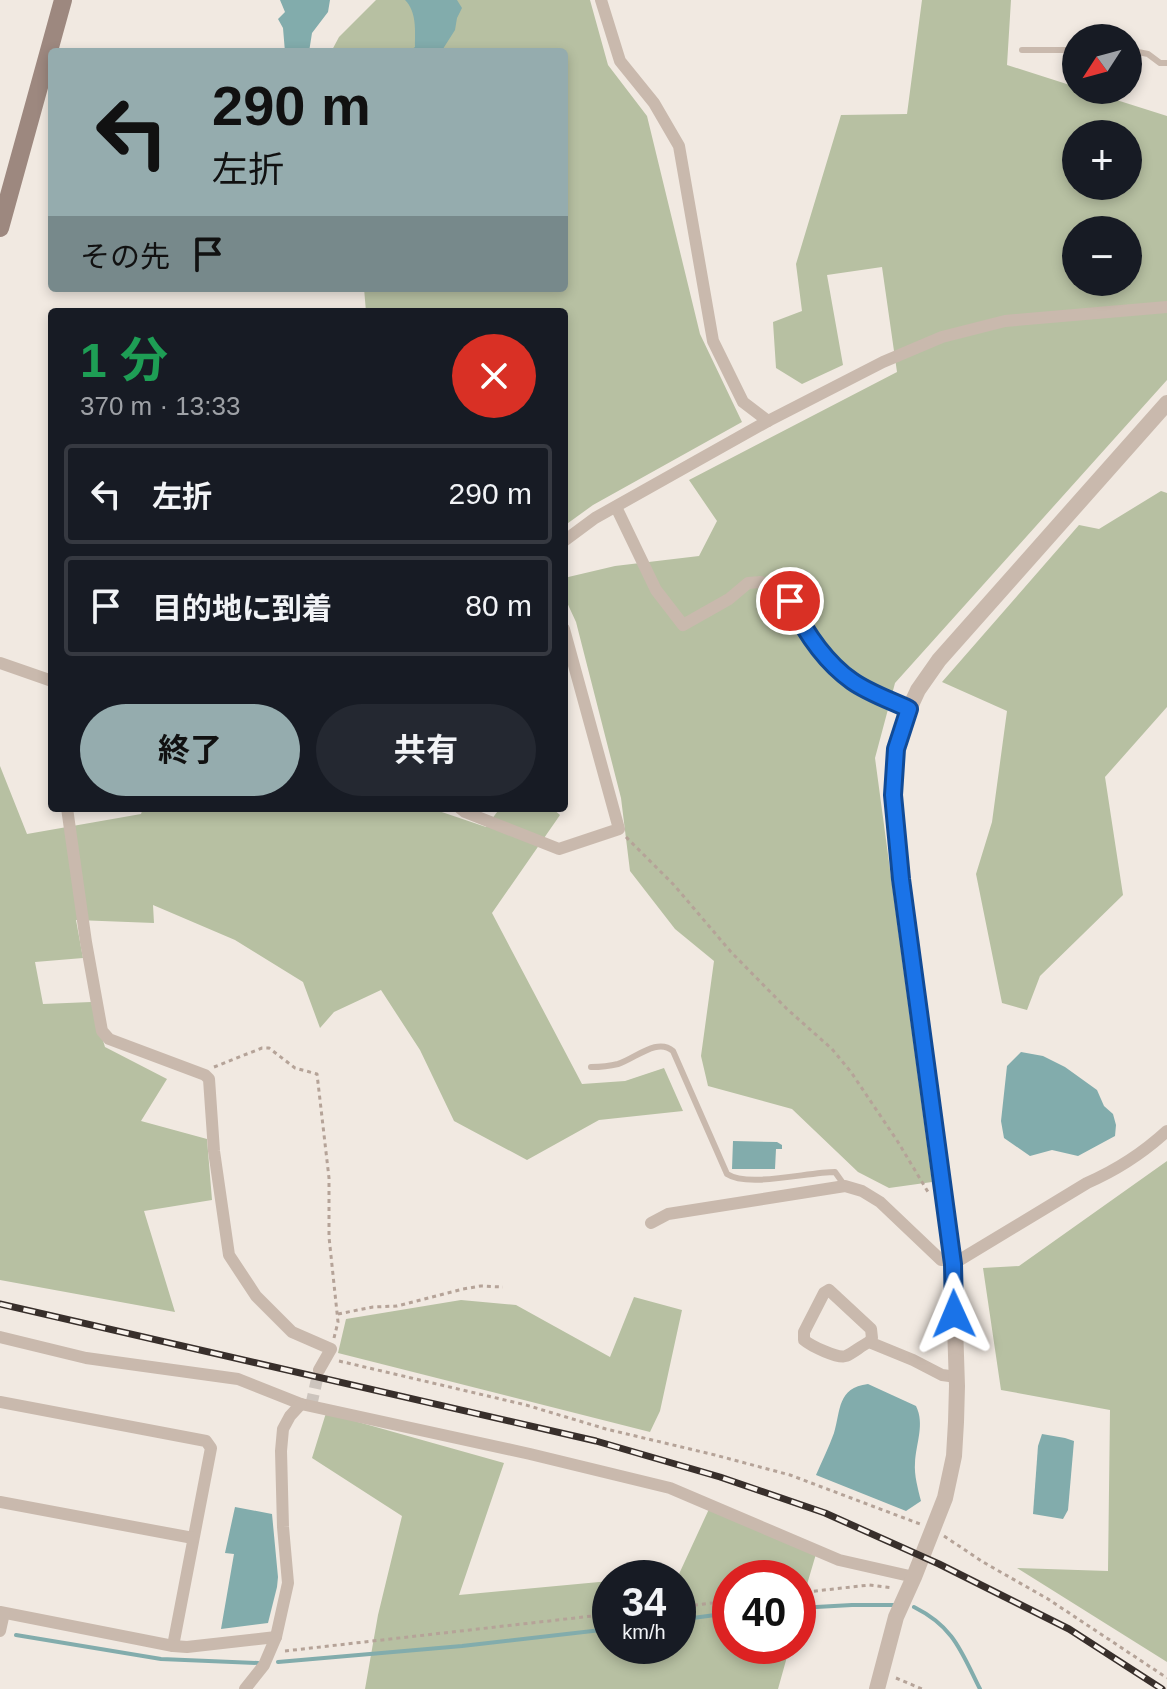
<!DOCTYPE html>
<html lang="ja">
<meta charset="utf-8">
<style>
:root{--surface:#171b24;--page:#242831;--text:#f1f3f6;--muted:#9ea1a6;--line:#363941;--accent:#95acae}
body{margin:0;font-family:Arial,"Noto Sans JP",sans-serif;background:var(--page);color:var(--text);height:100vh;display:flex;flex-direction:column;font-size:30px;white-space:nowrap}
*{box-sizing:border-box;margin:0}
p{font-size:26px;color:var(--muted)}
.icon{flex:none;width:44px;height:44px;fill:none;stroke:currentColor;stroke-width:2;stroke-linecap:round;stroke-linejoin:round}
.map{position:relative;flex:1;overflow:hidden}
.panel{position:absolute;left:48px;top:308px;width:520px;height:504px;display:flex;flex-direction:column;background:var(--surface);border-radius:8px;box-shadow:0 4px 12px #0003}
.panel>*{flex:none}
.banner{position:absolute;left:48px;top:48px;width:520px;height:244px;border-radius:8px;box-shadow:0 4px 12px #0003;background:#95acae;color:#111;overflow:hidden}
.needle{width:52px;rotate:234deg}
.buttons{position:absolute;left:1062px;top:24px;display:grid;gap:16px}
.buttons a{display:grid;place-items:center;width:80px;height:80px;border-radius:50%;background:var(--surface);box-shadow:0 4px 12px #0003;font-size:40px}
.speed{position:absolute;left:592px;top:1560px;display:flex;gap:16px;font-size:40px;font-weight:700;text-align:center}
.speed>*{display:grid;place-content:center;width:104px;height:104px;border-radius:50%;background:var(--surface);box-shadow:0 4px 12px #0003;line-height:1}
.speed small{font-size:20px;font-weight:400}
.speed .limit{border:12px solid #d22;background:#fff;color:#111}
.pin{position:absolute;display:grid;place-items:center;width:68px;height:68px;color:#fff;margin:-34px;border:4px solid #fff;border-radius:50%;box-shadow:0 2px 8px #0007}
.me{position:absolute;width:88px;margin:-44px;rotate:359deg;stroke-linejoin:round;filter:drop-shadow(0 0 6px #0008)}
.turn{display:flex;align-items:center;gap:28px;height:168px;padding:0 32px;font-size:36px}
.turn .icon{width:104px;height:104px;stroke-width:2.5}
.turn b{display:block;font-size:56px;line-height:68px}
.then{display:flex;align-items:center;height:76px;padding:0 32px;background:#0003;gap:16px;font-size:30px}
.round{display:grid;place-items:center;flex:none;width:84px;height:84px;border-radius:42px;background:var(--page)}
.overview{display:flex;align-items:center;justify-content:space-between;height:136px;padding:0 32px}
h1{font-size:48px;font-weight:700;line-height:60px;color:#1e9e55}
.action{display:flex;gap:16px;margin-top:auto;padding:16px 32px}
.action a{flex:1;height:92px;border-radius:48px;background:var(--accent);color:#111;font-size:32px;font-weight:700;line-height:92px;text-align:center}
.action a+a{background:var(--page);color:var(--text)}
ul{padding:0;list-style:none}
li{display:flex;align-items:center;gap:24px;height:100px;margin:0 16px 12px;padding:0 16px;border:4px solid var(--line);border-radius:8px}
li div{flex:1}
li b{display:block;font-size:30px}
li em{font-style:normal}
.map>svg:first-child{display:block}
</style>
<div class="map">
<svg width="1167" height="1689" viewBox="0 0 1167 1689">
<rect width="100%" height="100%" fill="#f1e9e1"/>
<!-- green -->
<g fill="#b7c0a2" fill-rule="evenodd">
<polygon points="376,0 590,0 608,65 647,116 700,334 742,422 593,505 564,526 564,312 366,312 364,288 564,288 564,52 331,52 339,37"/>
<path d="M922 0H1011L1007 65 1076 87V90H1085L1167 116V380L895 683 875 758 932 1182 889 1188 858 1172 792 1109 708 1086 701 1056 714 961 675 929 630 871 621 798 576 622 564 596V578L615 566 699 556 717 521 689 480 897 372 882 267 827 275 843 365 802 384 776 368 773 322 802 311 796 264 841 115 907 114ZM1076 134H1128V186H1076ZM1076 230H1128V282H1076Z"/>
<polygon points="1161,491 1167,493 1167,707 1105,777 1123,895 1040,976 1027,1010 1002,1003 976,874 992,822 1007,711 942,682 1079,525 1099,529"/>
<polygon points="0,766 27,834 141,814 143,808 430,808 486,827 500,808 552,808 560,815 492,913 582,1084 625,1081 664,1068 683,1111 599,1120 527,1160 454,1121 420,1050 381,990 334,1012 320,1028 303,982 235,940 153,905 154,923 76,920 83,958 35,962 43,1004 91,1002 105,1047 167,1079 141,1121 207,1139 212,1200 144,1211 175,1312 0,1280"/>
<polygon points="1167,1161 1167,1662 1017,1568 1108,1571 1110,1410 1001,1390 983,1268 1019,1266"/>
<polygon points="634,1297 682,1310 660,1411 650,1432 338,1353 346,1319 461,1300 516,1305 610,1357"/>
<polygon points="326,1413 504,1463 459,1595 610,1581 610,1646 678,1646 678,1578 637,1578 679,1574 709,1509 816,1554 798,1615 798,1578 730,1578 730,1646 790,1646 778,1689 365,1689 378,1615 402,1516 312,1458"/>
</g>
<!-- water -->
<g fill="#82acac">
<polygon points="280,0 330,0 328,12 312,33 309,52 285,52 283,28 278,19 285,12"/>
<path d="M405 0H457L462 8 457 18 455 30 441 52H408L415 47C415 31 417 12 405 0Z"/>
<polygon points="1021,1052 1043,1056 1065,1067 1097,1090 1104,1106 1113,1114 1116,1125 1115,1136 1078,1156 1052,1150 1030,1156 1004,1138 1001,1121 1007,1066"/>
<polygon points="733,1141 777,1142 782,1145 782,1149 776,1149 775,1169 732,1169"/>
<path d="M868 1384 916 1406C925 1424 916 1443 915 1463 914 1475 918 1489 921 1501L906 1511 816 1475C822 1461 829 1447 834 1433 841 1410 837 1388 868 1384Z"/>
<polygon points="1042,1434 1065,1438 1074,1441 1068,1510 1063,1519 1033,1514 1038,1446"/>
<polygon points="235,1507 272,1514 278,1577 277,1587 268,1623 221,1629 234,1554 225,1553"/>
</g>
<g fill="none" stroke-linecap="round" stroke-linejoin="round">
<!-- stream -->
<g stroke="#82acac" stroke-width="4">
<path d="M914 1607C954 1627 961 1651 980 1689"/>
<polyline points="798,1608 852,1605 894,1605"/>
<polyline points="678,1620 730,1613"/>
<polyline points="16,1635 161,1659 258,1663"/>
<polyline points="278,1662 462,1646 610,1629"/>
</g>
<!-- minor-tunnel -->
<polyline stroke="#ccc4bd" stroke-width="12" stroke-dasharray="12 6" stroke-linecap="butt" points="311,1406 319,1370"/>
<!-- path -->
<g stroke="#b5a398" stroke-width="3" stroke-dasharray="4 4" stroke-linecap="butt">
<polyline points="626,837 674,885 731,952 787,1009 832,1049 851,1072 898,1142 928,1192"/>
<polyline points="214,1067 262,1048 269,1048 295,1068 317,1074 329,1178 329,1237 338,1322 334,1338"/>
<polyline points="338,1314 373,1307 397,1306 463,1289 481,1286 503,1287"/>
<polyline points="339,1361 526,1405 606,1429 715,1455 790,1475 920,1524"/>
<polyline points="944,1536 983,1562 1048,1599 1167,1678"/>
<polyline points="798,1593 869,1585 893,1588"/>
<polyline points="678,1607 730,1601"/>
<polyline points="285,1651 610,1614"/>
<polyline points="896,1678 922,1689"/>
</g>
<!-- service -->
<g stroke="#c9b9ad" stroke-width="6">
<polyline points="1022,50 1076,50"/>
<polyline points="1128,50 1148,54 1160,63 1167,63"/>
<path d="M591 1067C600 1067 610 1066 618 1064 635 1059 657 1037 673 1051L727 1174C748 1188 808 1172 835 1172L845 1186"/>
</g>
<!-- minor -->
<g stroke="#c9b9ad" stroke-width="12">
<polyline points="601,0 620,61 654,103 679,146 713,341 743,402 768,421"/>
<polyline points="616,507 656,590 683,625 729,599 748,583 761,582 779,591 790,601 796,614 820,650 839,671 867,690 909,709"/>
<polyline points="564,541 595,518 768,421 883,362 942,337 1005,321 1167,307"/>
<polyline points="0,663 52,681"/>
<polyline points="67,808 86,942 102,1031 109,1039 205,1075 209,1079 214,1151 229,1255 256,1296 292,1332 331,1349 319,1370"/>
<polyline points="460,808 465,812 559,849 619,829 564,629"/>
<polyline points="651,1223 668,1214 845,1186 862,1191 880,1202 941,1260 952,1259"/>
<path d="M953 1264 1087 1183C1117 1170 1143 1153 1167 1131"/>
<polyline points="0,1337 86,1358 238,1379 301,1404 530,1454 670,1488 839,1560 914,1577"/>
<path d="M869 1342 872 1338 871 1329 829 1290 824 1293 804 1332V1340C811 1346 838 1359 846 1356 853 1353 861 1346 869 1342L913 1360 942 1375 957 1377"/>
<polyline points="0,1402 206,1441 211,1448 173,1646"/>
<polyline points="0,1502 193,1538"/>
<polyline points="0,1612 173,1646 187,1647 276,1637"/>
<polyline points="0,1631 4,1613"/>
<polyline points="245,1689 264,1665 276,1637 288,1583 283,1527 281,1451 283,1429 290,1416 301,1404"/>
</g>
<!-- tertiary -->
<polyline stroke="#c9b9ad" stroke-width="16" points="877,1689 896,1617 914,1577 945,1498 954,1456 956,1422 957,1386 953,1264 901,879 893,795 896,749 905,718 918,690 939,660 1167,403"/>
<!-- secondary -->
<polyline stroke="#9d887f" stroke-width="18" points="0,228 63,0"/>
<defs>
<polyline id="rail" points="0,1304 596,1441 720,1477 825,1513 939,1564 1069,1629 1162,1689"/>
</defs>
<!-- rail casing -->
<use href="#rail" stroke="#382f2b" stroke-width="7"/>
<!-- rail -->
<use href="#rail" stroke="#f9f3ed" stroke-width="4" stroke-dasharray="12" stroke-linecap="butt"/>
</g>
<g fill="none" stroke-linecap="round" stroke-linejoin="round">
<defs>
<path id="route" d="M790 601C804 630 825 662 852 681 869 693 890 700 909 709L896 749 893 795 901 879 953 1264 954 1314"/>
</defs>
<!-- route casing -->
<use href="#route" stroke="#114b97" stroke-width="20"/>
<!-- route -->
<use href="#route" stroke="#1a73e8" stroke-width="14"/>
</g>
</svg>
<div class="buttons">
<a><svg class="needle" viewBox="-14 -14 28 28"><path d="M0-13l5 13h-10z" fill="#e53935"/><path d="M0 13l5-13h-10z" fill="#9ea1a6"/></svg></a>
<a>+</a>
<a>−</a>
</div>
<div class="speed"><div>34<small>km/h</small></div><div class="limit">40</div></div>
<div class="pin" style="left:790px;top:601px;background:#d93025"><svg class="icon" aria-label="arrive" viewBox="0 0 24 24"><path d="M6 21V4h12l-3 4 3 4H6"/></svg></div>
<svg class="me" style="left:954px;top:1314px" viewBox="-20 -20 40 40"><path d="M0-17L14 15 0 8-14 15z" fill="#1a73e8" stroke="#fff" stroke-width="4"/></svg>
<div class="banner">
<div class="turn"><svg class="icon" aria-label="left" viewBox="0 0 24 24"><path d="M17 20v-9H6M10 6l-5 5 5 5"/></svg><div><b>290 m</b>左折</div></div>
<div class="then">その先<svg class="icon" aria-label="arrive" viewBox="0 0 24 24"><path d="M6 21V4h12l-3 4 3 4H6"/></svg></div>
</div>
<section class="panel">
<div class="overview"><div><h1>1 分</h1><p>370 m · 13:33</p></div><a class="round" style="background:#d93025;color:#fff"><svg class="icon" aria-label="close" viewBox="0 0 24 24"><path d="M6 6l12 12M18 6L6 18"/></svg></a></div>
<ul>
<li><svg class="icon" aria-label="left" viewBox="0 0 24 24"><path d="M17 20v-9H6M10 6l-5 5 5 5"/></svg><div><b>左折</b></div><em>290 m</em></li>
<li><svg class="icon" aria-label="arrive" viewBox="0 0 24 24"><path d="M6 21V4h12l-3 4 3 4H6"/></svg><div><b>目的地に到着</b></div><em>80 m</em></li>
</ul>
<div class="action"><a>終了</a><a>共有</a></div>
</section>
</div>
